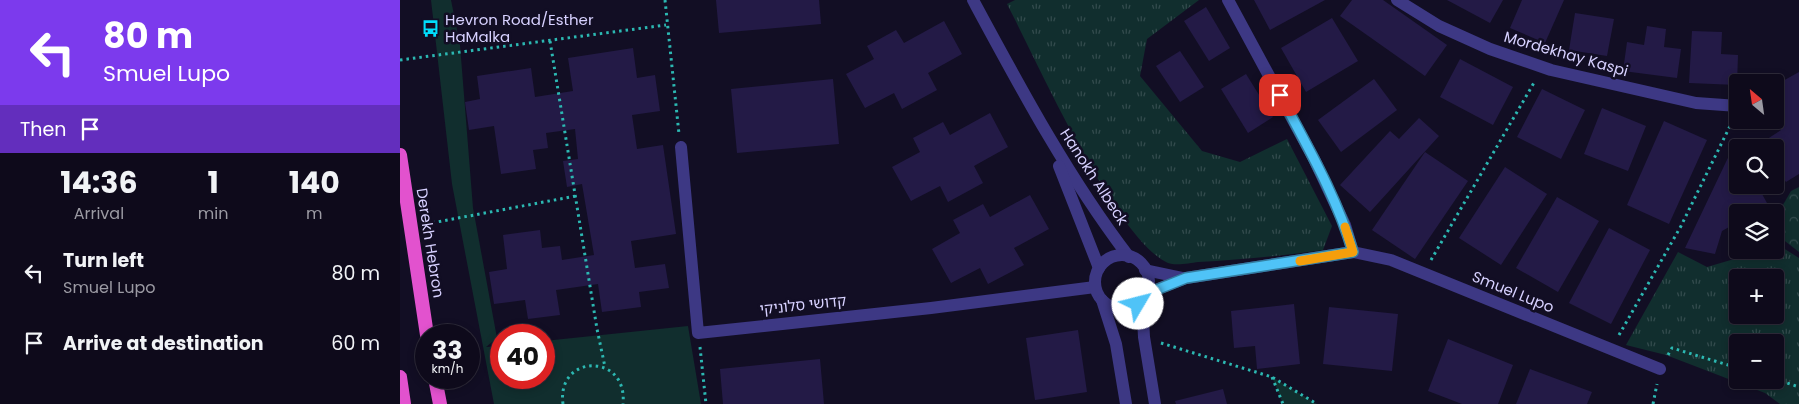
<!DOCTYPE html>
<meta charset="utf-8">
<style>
:root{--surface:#0e0a1b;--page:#171324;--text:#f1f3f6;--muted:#9b9aa3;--line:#2e2b3a}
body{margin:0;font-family:Poppins,"Noto Sans Hebrew",sans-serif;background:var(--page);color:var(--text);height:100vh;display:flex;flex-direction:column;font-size:19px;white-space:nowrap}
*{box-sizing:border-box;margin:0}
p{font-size:16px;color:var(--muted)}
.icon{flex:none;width:28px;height:28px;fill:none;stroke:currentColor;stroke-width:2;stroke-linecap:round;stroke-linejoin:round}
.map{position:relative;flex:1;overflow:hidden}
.details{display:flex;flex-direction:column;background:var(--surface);width:400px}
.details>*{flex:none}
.hud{background:#7c3aed;color:#fff;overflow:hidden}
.needle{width:32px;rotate:331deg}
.buttons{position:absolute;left:1329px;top:74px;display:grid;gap:10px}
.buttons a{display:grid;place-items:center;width:55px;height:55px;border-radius:5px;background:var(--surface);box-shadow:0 2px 8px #0003,0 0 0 1px var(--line);font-size:25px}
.speed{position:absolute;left:15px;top:324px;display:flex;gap:10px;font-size:25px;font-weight:700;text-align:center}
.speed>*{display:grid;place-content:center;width:65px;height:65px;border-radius:50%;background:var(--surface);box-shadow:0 2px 8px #0003,0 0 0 1px var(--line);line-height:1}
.speed small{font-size:12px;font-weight:400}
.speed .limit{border:8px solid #d22;background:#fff;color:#111}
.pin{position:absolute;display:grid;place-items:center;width:42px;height:42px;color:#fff;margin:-21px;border-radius:10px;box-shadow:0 2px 8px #0006}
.me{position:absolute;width:55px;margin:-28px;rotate:53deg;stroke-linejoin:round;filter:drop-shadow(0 0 4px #0008)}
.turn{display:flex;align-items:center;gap:18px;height:105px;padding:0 20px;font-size:22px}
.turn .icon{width:65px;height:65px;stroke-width:2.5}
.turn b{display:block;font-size:35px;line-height:42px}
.then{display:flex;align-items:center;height:48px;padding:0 20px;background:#0003;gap:10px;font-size:19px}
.eta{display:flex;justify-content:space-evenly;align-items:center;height:85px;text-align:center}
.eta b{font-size:30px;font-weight:700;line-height:35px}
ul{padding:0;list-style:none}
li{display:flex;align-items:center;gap:15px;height:70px;padding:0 20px}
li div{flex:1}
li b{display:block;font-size:19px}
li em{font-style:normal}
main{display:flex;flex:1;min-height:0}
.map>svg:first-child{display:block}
</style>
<main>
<section class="details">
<div class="hud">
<div class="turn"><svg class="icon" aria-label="left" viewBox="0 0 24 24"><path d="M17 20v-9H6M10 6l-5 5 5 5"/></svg><div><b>80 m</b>Smuel Lupo</div></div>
<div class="then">Then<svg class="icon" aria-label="arrive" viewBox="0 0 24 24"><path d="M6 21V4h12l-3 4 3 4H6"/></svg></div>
</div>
<div class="eta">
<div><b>14:36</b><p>Arrival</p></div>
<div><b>1</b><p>min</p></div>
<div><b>140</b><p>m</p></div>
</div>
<ul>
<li><svg class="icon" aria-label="left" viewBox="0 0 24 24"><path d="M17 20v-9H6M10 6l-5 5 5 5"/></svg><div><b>Turn left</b><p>Smuel Lupo</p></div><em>80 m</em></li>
<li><svg class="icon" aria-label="arrive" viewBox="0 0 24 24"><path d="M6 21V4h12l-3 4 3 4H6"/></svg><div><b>Arrive at destination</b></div><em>60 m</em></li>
</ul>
</section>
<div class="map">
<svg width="1399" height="404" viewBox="0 0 1399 404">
<defs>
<pattern id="grass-tufts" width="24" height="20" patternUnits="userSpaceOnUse" patternTransform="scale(1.25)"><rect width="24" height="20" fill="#112e2e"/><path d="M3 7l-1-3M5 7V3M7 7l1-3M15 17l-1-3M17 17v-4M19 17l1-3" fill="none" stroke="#334b4d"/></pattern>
<pattern id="forest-crowns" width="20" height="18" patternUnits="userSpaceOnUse" patternTransform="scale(1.25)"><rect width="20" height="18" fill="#112e2e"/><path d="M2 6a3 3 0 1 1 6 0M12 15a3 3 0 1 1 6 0" fill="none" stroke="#334b4d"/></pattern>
</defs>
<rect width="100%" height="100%" fill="#120e24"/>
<!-- grass -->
<g fill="url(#grass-tufts)" fill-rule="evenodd">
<path d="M615 0H799L747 39 740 76 802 151 840 162 887 139 932 226 923 250C881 256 840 260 798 262 790 263 776 266 768 263 716 240 636 59 607 4Z"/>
<path d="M1380 246 1399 258V404H1380L1365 393 1266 355 1226 345 1278 252 1307 267 1365 250H1375V247ZM1338 278H1375V315H1338ZM1338 342H1375V380H1338Z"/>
</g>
<!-- forest -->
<polygon fill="url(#forest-crowns)" points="1399,187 1399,252 1381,238 1376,217 1391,191"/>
<!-- park -->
<g fill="#112e2e">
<polygon points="31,0 51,0 60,45 73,208 97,338 86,347 101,346 101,378 144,378 144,341 288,326 301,404 94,404 52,184"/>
<polygon points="872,377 917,404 883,404"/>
</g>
<!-- building -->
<g fill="#231a46">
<polygon points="316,0 419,0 421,24 319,33"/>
<polygon points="854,0 925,0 870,30"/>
<polygon points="952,0 983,0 1047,45 1025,76 940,16"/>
<polygon points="1047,0 1103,0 1090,23"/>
<polygon points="1122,0 1164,0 1145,43 1110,28"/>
<polygon points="806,7 830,48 809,61 784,21"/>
<polygon points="1175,13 1214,19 1207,56 1169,50"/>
<polygon points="932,18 958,61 906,92 881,48"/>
<polygon points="544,21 562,54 528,73 537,90 502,109 494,93 465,108 446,74 474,59 467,46 496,30 504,43"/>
<polygon points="1247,26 1266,29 1264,47 1281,49 1277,78 1223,71 1227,42 1244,45"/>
<polygon points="1292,31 1322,32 1321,54 1338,55 1337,85 1289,83"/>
<polygon points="233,48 237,78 255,75 260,111 232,115 237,149 263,145 276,234 231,241 235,268 265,264 269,288 239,292 241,307 202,312 198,284 156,290 160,315 128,319 125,300 94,304 89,272 107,269 103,235 140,230 142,248 160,246 162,260 194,255 182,184 167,187 163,161 178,159 175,129 146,133 148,148 133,150 136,169 101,174 94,126 69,130 65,102 80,99 77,76 131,68 135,97 173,91 168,58"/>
<polygon points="780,51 804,87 780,102 756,66"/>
<polygon points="1060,59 1113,87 1093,125 1040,97"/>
<polygon points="1399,72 1399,174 1386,182 1375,168 1375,148 1360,148 1358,145 1381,130 1381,82"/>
<polygon points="846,74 873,117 848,133 821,89"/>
<polygon points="433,79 439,144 337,153 331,89"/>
<polygon points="974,79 997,110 941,152 918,120"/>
<polygon points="1142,89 1185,110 1161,159 1117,137"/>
<polygon points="1202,108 1246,126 1228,171 1184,154"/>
<polygon points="590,113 608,147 574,166 583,183 548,202 540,186 511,201 492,167 520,152 513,138 543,122 550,135"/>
<polygon points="1019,118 1039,136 970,212 940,185 990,131 999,139"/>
<polygon points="1264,121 1307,140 1269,224 1227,205"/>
<polygon points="1335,143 1338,149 1338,185 1357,185 1367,203 1352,212 1338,212 1338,222 1322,231 1315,254 1285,248"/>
<polygon points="1025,152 1068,181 1015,259 972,230"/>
<polygon points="1105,167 1147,194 1101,265 1059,238"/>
<polygon points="630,195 649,229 614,248 624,265 588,284 580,268 551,283 532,249 560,233 553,220 583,204 590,217"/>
<polygon points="1157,197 1199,221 1158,292 1116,268"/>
<polygon points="1209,228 1250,250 1211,324 1169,303"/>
<polygon points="894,304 900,364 857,369 855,346 834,348 831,311"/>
<polygon points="929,307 998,314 992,371 923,364"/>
<polygon points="678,330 687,392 635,400 626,338"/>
<polygon points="1048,339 1113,365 1098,404 1062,404 1028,391"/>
<polygon points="420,359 424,404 323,404 320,369"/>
<polygon points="1130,369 1192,392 1187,404 1116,404"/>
<polygon points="823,389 827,404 776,404 775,401"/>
</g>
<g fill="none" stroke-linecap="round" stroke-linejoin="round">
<!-- path -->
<g stroke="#2cb8b2" stroke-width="3" stroke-dasharray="2.5 4" stroke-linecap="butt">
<polyline points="265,0 279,134"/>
<polyline points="150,41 197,329 205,367"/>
<polyline points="0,60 266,25"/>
<polyline points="26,224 176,196"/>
<polyline points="1031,260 1135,81"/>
<polyline points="1219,335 1281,226 1333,120"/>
<polyline points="761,343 872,377 917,404"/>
<polyline points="300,347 306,404"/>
<polyline points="1268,355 1272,348 1338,368"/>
<polyline points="872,377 883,404"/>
<polyline points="1375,379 1399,387"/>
<path d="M163 404C156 354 228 352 223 404"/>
<polyline points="1253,404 1257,384"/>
</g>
<!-- minor -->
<g stroke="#3d3884" stroke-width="12">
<polyline points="828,0 914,159 945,225 953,252"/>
<polyline points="997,0 1039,26 1090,49 1151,70 1296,103 1338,106"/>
<polyline points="281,147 298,333 531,308 695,287"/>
<polyline points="745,270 783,278"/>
<polyline points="745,294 786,278 953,252 991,260 1260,369"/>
</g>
<!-- tertiary -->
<g stroke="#3d3884" stroke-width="12">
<path d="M573 0C621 89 668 177 729 257"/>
<polyline points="659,166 699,268"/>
<circle cx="722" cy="282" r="27"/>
<polyline points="702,300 716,344 726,404"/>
<polyline points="742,300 744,337 755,404"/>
</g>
<!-- trunk -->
<g stroke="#e252ce" stroke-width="14">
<polyline points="0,155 27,335"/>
<polyline points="0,377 4,404"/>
<polyline points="35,378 40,404"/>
</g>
</g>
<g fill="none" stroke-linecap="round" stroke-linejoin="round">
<defs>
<path id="route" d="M738 304 746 294 786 278 953 252C937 197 907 146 880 95"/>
</defs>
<!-- route casing -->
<use href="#route" stroke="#337fa1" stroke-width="12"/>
<!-- route -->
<use href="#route" stroke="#4fc3f7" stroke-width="9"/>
<!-- slow -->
<polyline stroke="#f59e0b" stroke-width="9" points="900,261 953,252 945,227"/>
</g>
<!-- icons -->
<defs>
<symbol id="bus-bare" viewBox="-9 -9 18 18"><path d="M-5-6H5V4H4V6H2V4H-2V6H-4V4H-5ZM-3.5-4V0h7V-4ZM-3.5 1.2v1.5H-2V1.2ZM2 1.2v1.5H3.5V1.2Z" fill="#00defc" stroke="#120e24" stroke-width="2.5" paint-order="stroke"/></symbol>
</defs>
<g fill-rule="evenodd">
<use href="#bus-bare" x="18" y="16" width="25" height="25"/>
</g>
<g text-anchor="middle" stroke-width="5" stroke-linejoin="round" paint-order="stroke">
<!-- poi labels -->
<g font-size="15" fill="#d7d1ff" stroke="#120e24" text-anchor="start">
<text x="45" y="25">Hevron Road/Esther<tspan x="45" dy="17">HaMalka</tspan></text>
</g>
<!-- street labels -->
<g font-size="15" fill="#d7d1ff" stroke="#120e24">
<text transform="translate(1166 54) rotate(16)" y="5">Mordekhay Kaspi</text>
<text transform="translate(694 177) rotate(57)" y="5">Hanokh Albeck</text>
<text transform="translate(30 243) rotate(81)" y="5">Derekh Hebron</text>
<text transform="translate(1113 292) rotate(22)" y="5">Smuel Lupo</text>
<text transform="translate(403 305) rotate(-6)" y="5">קדושי סלוניקי</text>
</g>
</g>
</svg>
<div class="buttons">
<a><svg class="needle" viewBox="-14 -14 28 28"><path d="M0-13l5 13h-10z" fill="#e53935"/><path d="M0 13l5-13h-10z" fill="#9b9aa3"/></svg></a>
<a><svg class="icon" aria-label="search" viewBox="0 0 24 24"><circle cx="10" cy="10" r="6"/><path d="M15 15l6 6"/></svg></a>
<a><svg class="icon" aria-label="layers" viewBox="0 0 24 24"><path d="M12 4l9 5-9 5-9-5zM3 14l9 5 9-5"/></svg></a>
<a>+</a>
<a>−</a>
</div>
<div class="speed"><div>33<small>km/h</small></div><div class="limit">40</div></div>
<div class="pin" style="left:880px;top:95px;background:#d93025"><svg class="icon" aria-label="arrive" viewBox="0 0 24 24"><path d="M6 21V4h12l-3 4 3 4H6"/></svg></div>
<svg class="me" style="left:738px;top:304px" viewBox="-20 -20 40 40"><circle r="19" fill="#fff"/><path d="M0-13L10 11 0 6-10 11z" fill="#4fc3f7"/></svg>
</div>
</main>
